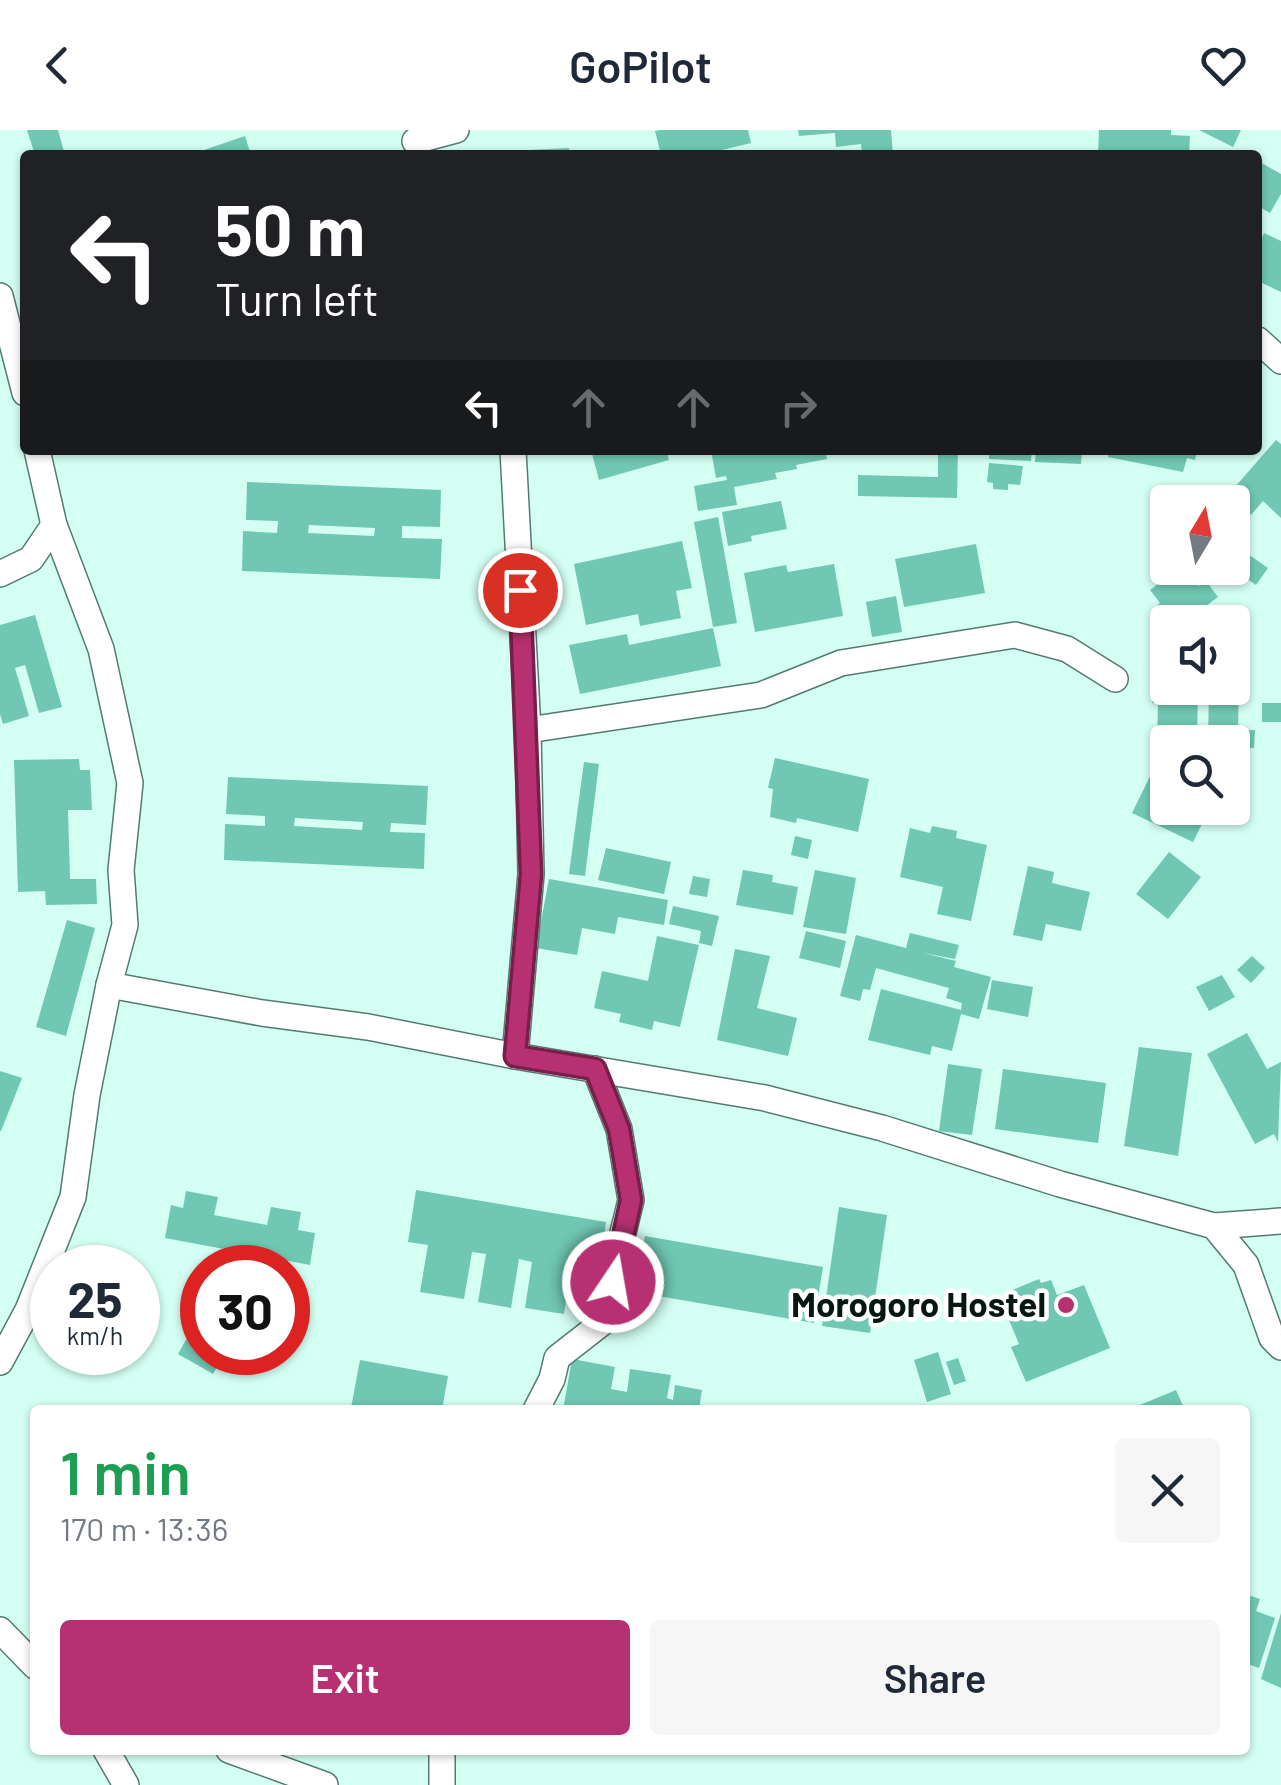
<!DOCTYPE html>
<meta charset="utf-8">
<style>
:root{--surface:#fff;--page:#f6f6f7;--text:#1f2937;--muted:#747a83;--accent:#b73071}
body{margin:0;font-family:Barlow,sans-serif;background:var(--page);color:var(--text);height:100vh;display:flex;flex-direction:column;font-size:38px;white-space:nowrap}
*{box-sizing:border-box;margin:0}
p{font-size:32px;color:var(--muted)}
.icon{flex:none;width:55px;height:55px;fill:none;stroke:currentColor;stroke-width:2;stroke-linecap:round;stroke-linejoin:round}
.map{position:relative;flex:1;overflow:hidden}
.drawer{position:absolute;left:30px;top:1275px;width:1220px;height:350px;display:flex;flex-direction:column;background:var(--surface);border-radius:10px;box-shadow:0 2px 8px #0004}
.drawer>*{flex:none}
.hud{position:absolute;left:20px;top:20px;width:1242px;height:305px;border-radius:10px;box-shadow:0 2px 8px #0004;background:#202124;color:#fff;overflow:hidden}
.needle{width:65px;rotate:10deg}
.tools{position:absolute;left:1150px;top:355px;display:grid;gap:20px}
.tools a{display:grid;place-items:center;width:100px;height:100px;border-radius:10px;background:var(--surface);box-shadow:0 2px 8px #0004;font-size:50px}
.speed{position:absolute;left:30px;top:1115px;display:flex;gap:20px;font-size:50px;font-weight:700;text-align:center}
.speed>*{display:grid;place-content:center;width:130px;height:130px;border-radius:50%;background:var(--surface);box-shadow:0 2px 8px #0004;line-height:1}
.speed small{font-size:25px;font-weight:400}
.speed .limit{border:15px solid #d22;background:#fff;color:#111}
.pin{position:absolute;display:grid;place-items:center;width:85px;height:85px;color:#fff;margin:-42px;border:5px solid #fff;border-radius:50%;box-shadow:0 2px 10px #0007}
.me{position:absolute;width:110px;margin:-55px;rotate:12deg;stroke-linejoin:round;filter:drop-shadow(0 0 8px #0008)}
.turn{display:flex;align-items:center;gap:35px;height:210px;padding:0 30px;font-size:45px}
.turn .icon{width:130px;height:130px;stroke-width:2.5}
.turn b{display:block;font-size:70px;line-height:85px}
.lanes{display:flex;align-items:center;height:95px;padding:0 30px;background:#0003;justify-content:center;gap:50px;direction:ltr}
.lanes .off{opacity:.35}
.round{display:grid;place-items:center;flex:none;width:105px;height:105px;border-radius:10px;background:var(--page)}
.headline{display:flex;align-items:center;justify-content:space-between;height:170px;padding:0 30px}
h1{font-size:60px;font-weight:600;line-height:75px;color:#1e9e55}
.primary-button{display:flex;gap:20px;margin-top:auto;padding:20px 30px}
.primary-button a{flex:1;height:115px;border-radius:10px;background:var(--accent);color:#fff;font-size:40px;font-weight:600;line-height:115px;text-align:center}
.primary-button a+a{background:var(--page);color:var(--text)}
header{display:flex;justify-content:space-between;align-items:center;height:130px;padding:0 30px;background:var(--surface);font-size:45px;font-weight:600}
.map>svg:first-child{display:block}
</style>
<header><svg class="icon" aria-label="back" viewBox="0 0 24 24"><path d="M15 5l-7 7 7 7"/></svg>GoPilot<svg class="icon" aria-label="heart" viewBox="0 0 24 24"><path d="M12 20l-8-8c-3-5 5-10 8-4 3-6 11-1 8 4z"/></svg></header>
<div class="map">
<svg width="1281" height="1655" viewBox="0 0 1281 1655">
<rect width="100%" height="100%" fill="#d4fff3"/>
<!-- building -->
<g fill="#70c8b2" fill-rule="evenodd">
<polygon points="27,0 58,0 65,25 35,25"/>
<polygon points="660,0 748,0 751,13 701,25 661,25 655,1"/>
<polygon points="798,0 891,0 893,25 862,25 861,14 836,17 835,3 799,6"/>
<polygon points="1099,0 1171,0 1171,5 1190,6 1189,25 1098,25"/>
<polygon points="1199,0 1241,0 1233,17"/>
<polygon points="245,6 251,25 202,25 201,21"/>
<polygon points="569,18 569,25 509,25 509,21"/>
<polygon points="1258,31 1281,44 1281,64 1270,83 1258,76"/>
<polygon points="1264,103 1281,111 1281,162 1258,151 1258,116"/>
<polygon points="1276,310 1281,314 1281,388 1263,371 1251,385 1228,365"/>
<polygon points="591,320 666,320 669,330 599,350"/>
<polygon points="711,320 825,320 827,329 796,335 797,339 775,343 777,349 734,357 737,375 698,381 694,356 727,350 726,346 716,348"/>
<polygon points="938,320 958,320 957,368 858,366 858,345 938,347"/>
<polygon points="989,320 1032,320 1031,331 989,329"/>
<polygon points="1036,320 1082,320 1081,334 1035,332"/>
<polygon points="1110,320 1197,320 1195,330 1187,328 1183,342 1108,327"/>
<polygon points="989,333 1023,336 1020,355 1008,354 1008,360 993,359 993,353 987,352"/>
<path d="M247 352 441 360 440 397 402 396V408L442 409 440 449 242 441 243 401 277 403 278 391 246 390ZM309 395 375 398 374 406 308 403Z"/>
<polygon points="781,371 787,399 751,406 752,411 728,416 722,382"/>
<polygon points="718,387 737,493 713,497 694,392"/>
<polygon points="682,411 692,458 676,461 681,488 640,496 638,484 586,495 574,434"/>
<polygon points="1232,413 1268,438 1256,455 1232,439"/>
<polygon points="976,414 985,463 904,477 895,429"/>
<polygon points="834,434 843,486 755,502 744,443 786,435 788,442"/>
<polygon points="1179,438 1185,438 1199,456 1206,451 1218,467 1184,492 1168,492 1168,497 1153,479 1160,473 1150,460"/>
<polygon points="896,466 902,502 872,507 866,472"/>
<polygon points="35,485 62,577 39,583 25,535 15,538 29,586 3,594 0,584 0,495"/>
<polygon points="713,498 721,536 580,564 569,515 627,504 629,515"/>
<polygon points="1152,547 1168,548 1168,558 1198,558 1197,612 1157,612 1158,573 1152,573"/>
<polygon points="1232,554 1239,555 1238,600 1255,600 1254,618 1232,617 1232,612 1208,612 1209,558 1232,558"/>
<rect x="1262" y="573" width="19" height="19"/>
<polygon points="775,628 869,649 858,702 797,688 796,693 770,687 773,659 768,658"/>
<polygon points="1159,628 1168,632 1168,678 1198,678 1194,685 1204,690 1193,712 1132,683"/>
<polygon points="79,629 80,640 90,640 92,680 68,680 70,749 96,749 97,774 46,775 45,761 18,762 14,630"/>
<polygon points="584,632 599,634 585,746 569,744"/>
<path d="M228 647 428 656 426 695 391 693 390 702 425 703 424 739 224 730 225 694 265 696V686L226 684ZM295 688 363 692 362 700 294 696Z"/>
<polygon points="932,696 957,701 956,708 987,715 971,791 937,784 943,757 900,747 910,698 930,703"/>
<polygon points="795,706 812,710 808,729 791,725"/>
<polygon points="606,718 671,732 664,764 598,750"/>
<polygon points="1169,722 1201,747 1168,789 1136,764"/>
<polygon points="1028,736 1054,742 1052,753 1090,762 1081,801 1046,794 1042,811 1013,805"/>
<polygon points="743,740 773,745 772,752 798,757 793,785 736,775"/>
<polygon points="815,740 856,748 846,804 803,797"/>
<polygon points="693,746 710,749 707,767 689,764"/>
<polygon points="549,749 668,770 664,795 618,787 615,804 582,798 577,825 536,818"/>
<polygon points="673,776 719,786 712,816 699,813 701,801 669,794"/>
<polygon points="67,790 95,798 66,906 36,897"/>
<polygon points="806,801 846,811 840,838 799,828"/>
<polygon points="910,803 959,815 955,829 923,823 956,831 954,837 991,847 979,889 961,884 952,921 932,916 930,925 868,910 881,859 961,880 962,873 946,868 949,858 876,838 870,860 863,859 860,871 840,866 856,805 906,818"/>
<polygon points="657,806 699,815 680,897 654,891 652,900 619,892 621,884 594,878 602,841 648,851"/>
<polygon points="735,819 770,826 757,878 797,888 788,926 717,910"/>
<polygon points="1252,826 1265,838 1251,853 1237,840"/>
<polygon points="1222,845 1235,867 1209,881 1196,857"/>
<polygon points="992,850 1033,857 1028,887 987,879"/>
<polygon points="1247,903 1267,939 1281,932 1278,1012 1274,1004 1255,1014 1207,924"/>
<polygon points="1139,917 1192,923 1178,1026 1124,1016"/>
<polygon points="948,934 982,939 972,1005 939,1001"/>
<polygon points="1003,939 1106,953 1098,1013 995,999"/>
<polygon points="0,941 22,948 1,1001 0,1001"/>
<polygon points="416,1060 606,1092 599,1143 571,1138 564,1184 525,1178 532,1132 519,1129 511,1178 478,1172 486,1124 472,1122 464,1169 420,1162 428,1115 408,1112"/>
<polygon points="186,1061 218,1067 214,1085 267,1095 271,1077 301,1082 298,1100 315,1103 310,1135 165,1108 171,1075 183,1078"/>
<polygon points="839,1077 887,1085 870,1203 822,1196"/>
<polygon points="645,1106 823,1137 814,1193 635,1162"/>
<polygon points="1039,1149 1041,1153 1051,1150 1057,1165 1084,1155 1110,1218 1026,1252 1011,1217 1019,1214 1004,1178 1010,1175 1005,1163"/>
<polygon points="187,1208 202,1216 202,1222 213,1222 222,1228 225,1222 235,1228 228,1241 218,1235 213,1244 178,1224"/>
<polygon points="938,1222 951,1264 927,1272 914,1230"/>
<polygon points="958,1228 966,1251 954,1255 946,1232"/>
<polygon points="572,1229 615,1237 611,1259 627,1262 630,1239 671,1245 667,1268 673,1270 675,1255 702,1260 699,1280 563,1280"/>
<polygon points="360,1230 448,1246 442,1280 351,1278"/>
<polygon points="1176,1260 1185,1280 1128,1280"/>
<polygon points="1245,1464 1260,1469 1256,1481 1275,1488 1259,1538 1245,1533"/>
<polygon points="1281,1483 1281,1558 1261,1549"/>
</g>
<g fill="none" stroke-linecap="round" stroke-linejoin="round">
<defs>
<g id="minor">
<polyline points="415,11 456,0"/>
<polyline points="0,166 25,263"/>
<polyline points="1258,210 1281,231"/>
<polyline points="513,320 528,600 531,744 515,926"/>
<polyline points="0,444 31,429 54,395"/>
<polyline points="528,600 761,565 841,533 1015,505 1067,519 1115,549"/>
<polyline points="109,855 262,883 368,897 515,926 765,968 882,998 1060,1054 1214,1096 1246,1135 1272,1208 1281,1217"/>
<polyline points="1214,1096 1281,1091"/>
<polyline points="0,1232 28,1180 73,1067 87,965 109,855 125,795 121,740 130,653 101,519 54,395 37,320"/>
<polyline points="536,1280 552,1249 557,1228 607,1189 616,1131 631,1070 619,999 595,939"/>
<polyline points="0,1500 35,1536"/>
<polyline points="106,1620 126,1655"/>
<polyline points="229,1620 325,1655"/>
<polyline points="442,1655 442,1620"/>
</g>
</defs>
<!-- minor casing -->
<use href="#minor" stroke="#547b71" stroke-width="28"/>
<!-- minor -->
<use href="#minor" stroke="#fff" stroke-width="25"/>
</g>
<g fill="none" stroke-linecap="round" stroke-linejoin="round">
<defs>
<polyline id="route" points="520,460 531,744 515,926 595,939 619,999 631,1070 613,1152"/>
</defs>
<!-- route casing -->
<use href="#route" stroke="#771f49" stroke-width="25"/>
<!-- route -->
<use href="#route" stroke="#b73071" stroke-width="18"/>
</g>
<!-- markers -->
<circle fill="#b73071" stroke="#fff" stroke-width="4" cx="1066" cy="1175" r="10"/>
<g text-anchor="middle" stroke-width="9" stroke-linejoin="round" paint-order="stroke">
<!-- poi labels -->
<g font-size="35" font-weight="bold" fill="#071713" stroke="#fff" text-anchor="end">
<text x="1046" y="1187">Morogoro Hostel</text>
</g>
</g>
</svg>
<div class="tools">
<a><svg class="needle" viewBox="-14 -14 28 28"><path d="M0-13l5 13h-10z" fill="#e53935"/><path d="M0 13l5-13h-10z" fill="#747a83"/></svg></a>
<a><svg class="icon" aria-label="sound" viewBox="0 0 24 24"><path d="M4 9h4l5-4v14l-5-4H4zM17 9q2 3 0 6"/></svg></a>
<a><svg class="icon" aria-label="search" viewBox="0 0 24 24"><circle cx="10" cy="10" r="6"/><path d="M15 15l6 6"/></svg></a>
</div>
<div class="speed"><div>25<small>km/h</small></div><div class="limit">30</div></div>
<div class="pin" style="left:520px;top:460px;background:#d93025"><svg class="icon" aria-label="arrive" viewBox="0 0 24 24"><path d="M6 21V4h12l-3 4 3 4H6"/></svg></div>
<svg class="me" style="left:613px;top:1152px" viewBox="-20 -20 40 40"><circle r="17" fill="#b73071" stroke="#fff" stroke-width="3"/><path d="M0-11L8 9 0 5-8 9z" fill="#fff"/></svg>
<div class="hud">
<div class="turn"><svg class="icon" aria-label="left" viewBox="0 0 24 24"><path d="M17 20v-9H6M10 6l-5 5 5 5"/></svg><div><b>50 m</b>Turn left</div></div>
<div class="lanes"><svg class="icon" aria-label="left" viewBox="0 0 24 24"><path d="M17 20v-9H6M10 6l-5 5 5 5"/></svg><svg class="icon off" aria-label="ahead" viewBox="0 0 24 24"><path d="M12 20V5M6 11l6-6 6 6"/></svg><svg class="icon off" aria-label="ahead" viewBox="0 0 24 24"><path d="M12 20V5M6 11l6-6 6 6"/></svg><svg class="icon off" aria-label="right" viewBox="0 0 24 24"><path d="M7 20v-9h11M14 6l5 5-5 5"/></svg></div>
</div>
<section class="drawer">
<div class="headline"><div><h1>1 min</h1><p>170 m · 13:36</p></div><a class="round"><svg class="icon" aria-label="close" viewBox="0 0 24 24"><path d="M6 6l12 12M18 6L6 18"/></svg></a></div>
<div class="primary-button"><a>Exit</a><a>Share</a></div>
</section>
</div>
